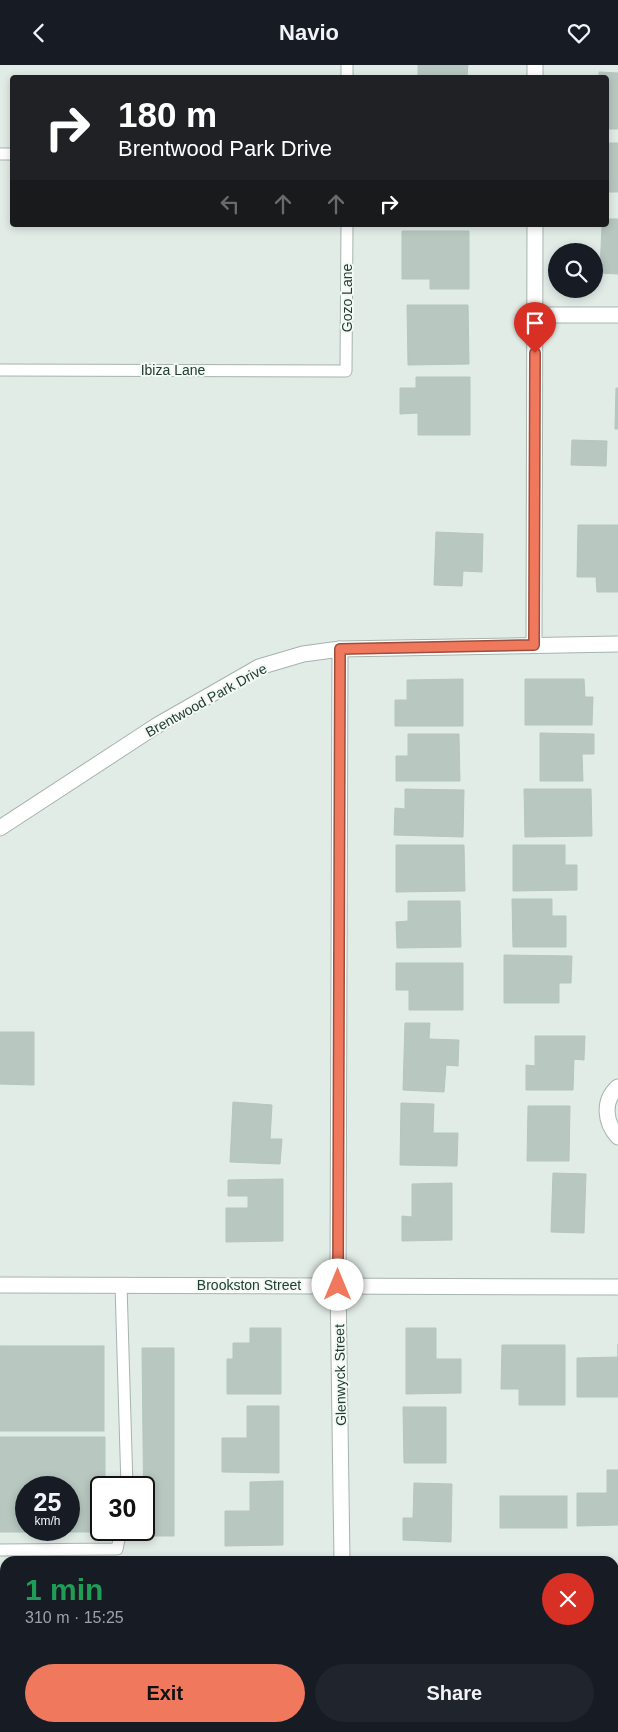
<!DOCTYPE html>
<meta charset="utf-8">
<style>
:root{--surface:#171b24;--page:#20242c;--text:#f1f3f6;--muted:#9ea1a6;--accent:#ef785d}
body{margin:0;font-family:Helvetica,sans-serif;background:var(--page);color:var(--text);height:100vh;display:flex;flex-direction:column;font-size:19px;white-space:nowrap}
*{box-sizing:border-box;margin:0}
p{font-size:16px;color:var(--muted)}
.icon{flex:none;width:28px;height:28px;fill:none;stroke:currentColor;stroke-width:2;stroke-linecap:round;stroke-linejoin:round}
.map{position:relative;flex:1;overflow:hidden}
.side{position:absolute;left:0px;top:1491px;width:619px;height:176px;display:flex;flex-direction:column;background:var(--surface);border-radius:15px 15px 0 0;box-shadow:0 2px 8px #0003}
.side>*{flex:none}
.guide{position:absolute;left:10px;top:10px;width:599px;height:152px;border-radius:5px;box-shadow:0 2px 8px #0003;background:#202124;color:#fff;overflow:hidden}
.fabs{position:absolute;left:548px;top:178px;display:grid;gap:10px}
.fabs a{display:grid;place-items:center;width:55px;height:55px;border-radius:50%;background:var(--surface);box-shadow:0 2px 8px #0003;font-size:25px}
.speed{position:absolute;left:15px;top:1411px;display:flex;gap:10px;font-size:25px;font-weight:700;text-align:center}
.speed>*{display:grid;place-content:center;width:65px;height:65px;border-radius:50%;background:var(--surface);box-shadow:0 2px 8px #0003;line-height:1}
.speed small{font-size:12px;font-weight:400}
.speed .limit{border:2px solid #111;border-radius:8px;background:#fff;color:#111}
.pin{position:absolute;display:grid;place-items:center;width:42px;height:42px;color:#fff;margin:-51px -21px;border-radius:50% 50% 50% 0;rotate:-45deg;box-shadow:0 0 5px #0007}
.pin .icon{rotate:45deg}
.me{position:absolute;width:55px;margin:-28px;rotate:0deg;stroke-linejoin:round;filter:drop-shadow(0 0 4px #0008)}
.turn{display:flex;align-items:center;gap:18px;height:105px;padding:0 25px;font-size:22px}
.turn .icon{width:65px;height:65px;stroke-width:2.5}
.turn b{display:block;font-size:35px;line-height:42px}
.lanes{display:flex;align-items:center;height:48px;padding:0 25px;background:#0003;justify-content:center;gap:25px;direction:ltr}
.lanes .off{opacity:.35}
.round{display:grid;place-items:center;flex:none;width:52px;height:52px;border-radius:26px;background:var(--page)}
.overview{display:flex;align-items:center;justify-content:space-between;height:85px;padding:0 25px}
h1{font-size:30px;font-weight:700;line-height:38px;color:#1e9e55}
.cta{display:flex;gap:10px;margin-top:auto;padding:10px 25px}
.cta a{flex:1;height:58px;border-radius:30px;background:var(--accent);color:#111;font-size:20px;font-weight:700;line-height:58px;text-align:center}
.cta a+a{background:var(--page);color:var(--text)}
header{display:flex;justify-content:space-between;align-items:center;height:65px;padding:0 25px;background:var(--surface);font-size:22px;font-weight:700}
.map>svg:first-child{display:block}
</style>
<header><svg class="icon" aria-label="back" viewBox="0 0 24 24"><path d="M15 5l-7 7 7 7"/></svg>Navio<svg class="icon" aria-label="heart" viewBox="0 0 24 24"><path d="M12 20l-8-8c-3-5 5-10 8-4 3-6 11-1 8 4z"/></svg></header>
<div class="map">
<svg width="618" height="1667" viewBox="0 0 618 1667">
<rect width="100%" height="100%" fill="#e2ece7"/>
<!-- building -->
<g fill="#b8c7c0" stroke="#b5c6be" fill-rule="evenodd">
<polygon points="418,0 468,0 467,11 418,12"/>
<polygon points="599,7 618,8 618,64 606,64 606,12 599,12"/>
<rect x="606" y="78" width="12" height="49"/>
<polygon points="606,154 618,154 618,209 600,208 602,160 606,160"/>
<polygon points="402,166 469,166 469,224 430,224 430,214 402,214"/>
<polygon points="407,240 468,240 469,299 408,300"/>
<polygon points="416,312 470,312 470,370 418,370 418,348 400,349 400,323 416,323"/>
<polygon points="616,323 618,323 618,364 615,364"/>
<polygon points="572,375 607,376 606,401 571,400"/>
<polygon points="578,460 618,460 618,527 597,527 596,512 577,512"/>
<polygon points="436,467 483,469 482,507 463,506 462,521 434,520"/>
<polygon points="463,614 463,661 395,661 395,635 407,635 407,615"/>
<polygon points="525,614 584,614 585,632 593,632 592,660 525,660"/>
<polygon points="540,668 594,669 594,689 582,689 583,716 540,716"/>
<polygon points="408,669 459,669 460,716 396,716 396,691 408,691"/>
<polygon points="405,724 464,725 463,772 394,770 395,743 405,744"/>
<polygon points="524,724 591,724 592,771 525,772"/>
<polygon points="396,780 464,780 465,826 396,827"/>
<polygon points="513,780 565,780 565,800 577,800 577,825 513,826"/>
<polygon points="512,834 552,834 552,851 566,851 566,882 513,882"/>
<polygon points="408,836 460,836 461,882 397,883 396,857 408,856"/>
<polygon points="504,890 572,891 571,918 559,918 559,938 504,938"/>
<polygon points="396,898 463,898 463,945 409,945 409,925 396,925"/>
<polygon points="405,958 430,958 429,974 459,975 458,1001 446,1000 444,1027 403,1025"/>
<polygon points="0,967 34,967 34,1020 0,1019"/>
<polygon points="535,971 585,971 584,995 574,994 573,1025 526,1025 526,1000 535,1001"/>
<polygon points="233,1037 272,1040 270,1074 282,1074 280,1099 230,1097"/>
<polygon points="401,1038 434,1039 433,1068 458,1068 457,1101 400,1100"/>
<polygon points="528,1041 570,1041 569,1096 527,1096"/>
<polygon points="553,1108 586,1109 584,1168 551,1167"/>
<polygon points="283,1114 283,1176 226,1177 226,1143 248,1143 248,1131 228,1131 228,1115"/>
<polygon points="452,1118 452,1175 402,1176 402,1151 412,1152 412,1119"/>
<polygon points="250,1263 281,1263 281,1329 227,1329 227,1294 233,1294 233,1278 250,1278"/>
<polygon points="406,1263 436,1263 436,1294 461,1294 461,1328 406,1329"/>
<polygon points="618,1279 618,1332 577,1332 577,1293 618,1292"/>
<polygon points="502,1280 565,1280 565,1340 519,1340 519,1324 501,1324"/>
<rect x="0" y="1281" width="104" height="85"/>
<polygon points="142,1283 174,1283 174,1471 142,1471 142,1465 144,1465"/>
<polygon points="247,1341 279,1341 279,1408 222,1407 222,1373 247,1373"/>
<polygon points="403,1342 446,1342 446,1398 404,1398"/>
<path d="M0 1372H105V1422H101V1465H105V1467H0ZM26 1422H69V1465H26Z"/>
<polygon points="607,1405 618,1405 618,1460 577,1461 577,1428 607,1428"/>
<polygon points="283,1416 283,1480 225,1481 225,1446 250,1446 250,1417"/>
<polygon points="414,1418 452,1419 451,1477 403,1475 403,1453 413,1453"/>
<rect x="500" y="1431" width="67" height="32"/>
<polygon points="238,1493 282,1495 282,1496 238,1496"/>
<rect x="614" y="1584" width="4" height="36"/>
<rect x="141" y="1662" width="35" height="5"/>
<rect x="227" y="1662" width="58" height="5"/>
<polygon points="408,1662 452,1662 460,1664 460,1667 408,1667"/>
</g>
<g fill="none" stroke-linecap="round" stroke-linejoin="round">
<defs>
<g id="lane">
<polyline points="347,12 347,0"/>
<polyline points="0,89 12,89"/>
<polyline points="0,305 346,306 347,160"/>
<polyline points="121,1220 127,1422"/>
<polyline points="0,1485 117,1484 121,1465"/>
<polyline points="126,1662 127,1667"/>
</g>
<g id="street">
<polyline points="535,12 535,0"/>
<polyline points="535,250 618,250"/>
<polyline points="534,580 535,160"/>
<polyline points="340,584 338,1220 342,1496"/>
<polyline points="0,763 156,661 259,602 303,589 340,584 618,579"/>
<path d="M618 1022C602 1036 605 1058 618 1072"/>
<polyline points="0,1220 618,1222"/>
<polyline points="614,1521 618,1521"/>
<polyline points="345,1662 345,1667"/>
</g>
</defs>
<!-- lane casing -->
<use href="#lane" stroke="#a5b4ae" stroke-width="13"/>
<!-- street casing -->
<use href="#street" stroke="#a5b4ae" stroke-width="17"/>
<!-- lane -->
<use href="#lane" stroke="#fff" stroke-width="11"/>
<!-- street -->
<use href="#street" stroke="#fff" stroke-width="15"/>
</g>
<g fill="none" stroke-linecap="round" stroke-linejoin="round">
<defs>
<polyline id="route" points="338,1220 340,584 534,580 535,288"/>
</defs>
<!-- route casing -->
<use href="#route" stroke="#9b4e3c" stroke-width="12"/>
<!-- route -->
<use href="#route" stroke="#ef785d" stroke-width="9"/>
</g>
<g text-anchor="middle" stroke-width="4" stroke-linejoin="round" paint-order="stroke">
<!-- street labels -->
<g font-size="14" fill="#223d34" stroke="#f3f9f5">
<text transform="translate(347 233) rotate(-90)" y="5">Gozo Lane</text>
<text x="173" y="310">Ibiza Lane</text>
<text transform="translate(206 635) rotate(-29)" y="5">Brentwood Park Drive</text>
<text x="249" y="1225">Brookston Street</text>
<text transform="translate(340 1310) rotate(-91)" y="5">Glenwyck Street</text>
</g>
</g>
</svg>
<div class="fabs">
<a><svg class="icon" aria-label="search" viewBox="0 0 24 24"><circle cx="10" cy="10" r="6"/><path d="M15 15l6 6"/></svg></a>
</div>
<div class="speed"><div>25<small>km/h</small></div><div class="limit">30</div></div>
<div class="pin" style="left:535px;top:288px;background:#d93025"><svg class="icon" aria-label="arrive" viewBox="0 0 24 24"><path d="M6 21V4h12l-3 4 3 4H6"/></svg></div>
<svg class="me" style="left:338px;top:1220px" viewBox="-20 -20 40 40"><circle r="19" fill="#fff"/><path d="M0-13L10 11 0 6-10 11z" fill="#ef785d"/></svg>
<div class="guide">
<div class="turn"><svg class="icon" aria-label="right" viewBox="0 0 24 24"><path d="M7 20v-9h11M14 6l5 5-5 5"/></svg><div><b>180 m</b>Brentwood Park Drive</div></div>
<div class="lanes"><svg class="icon off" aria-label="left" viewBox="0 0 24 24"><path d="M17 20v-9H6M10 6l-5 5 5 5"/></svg><svg class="icon off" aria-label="ahead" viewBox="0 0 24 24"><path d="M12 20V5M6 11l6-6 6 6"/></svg><svg class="icon off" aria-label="ahead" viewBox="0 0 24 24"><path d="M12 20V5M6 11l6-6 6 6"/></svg><svg class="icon" aria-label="right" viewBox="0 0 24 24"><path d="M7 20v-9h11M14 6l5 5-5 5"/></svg></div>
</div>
<section class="side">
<div class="overview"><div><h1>1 min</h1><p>310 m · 15:25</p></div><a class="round" style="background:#d93025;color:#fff"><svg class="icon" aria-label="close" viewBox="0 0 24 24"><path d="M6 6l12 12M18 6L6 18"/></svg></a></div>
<div class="cta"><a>Exit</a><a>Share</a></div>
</section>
</div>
